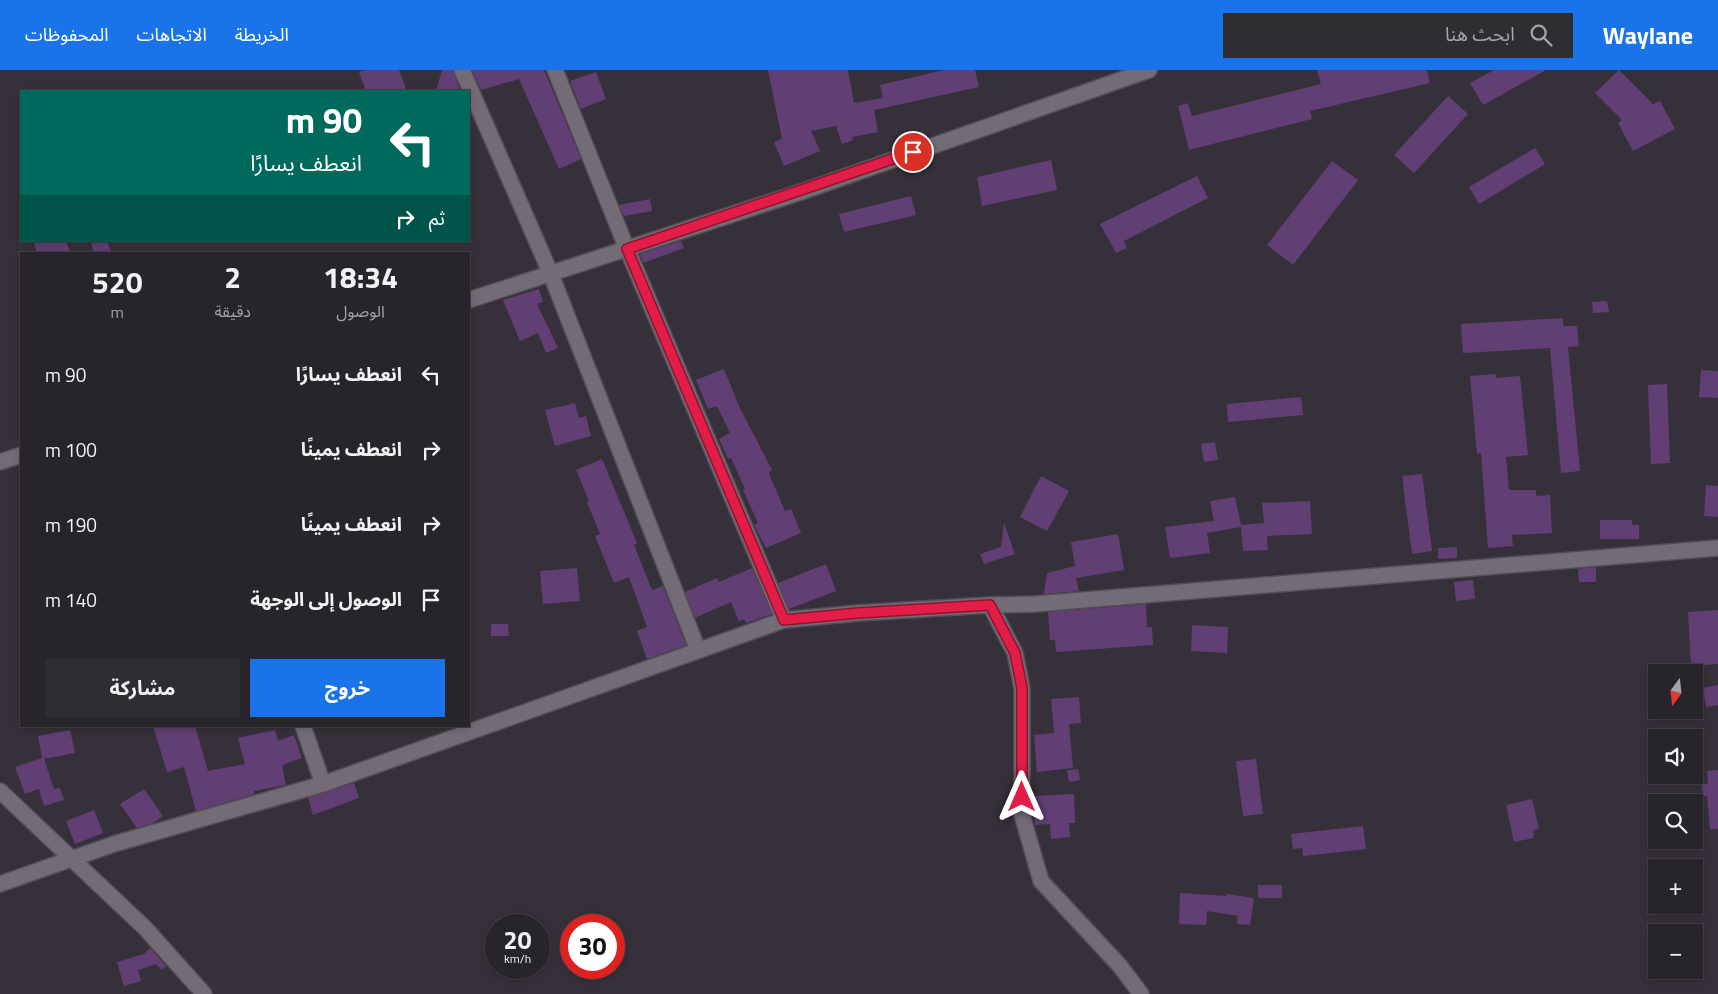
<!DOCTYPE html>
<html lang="ar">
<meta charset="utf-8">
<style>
:root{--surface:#28242c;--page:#302c34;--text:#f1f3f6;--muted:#a5a4a9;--line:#444148;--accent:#1a73e8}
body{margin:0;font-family:"Titillium Web","Noto Sans Arabic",sans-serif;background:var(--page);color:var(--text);direction:rtl;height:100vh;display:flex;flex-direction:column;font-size:19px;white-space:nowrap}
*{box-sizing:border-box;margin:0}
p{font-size:16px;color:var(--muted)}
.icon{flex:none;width:28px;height:28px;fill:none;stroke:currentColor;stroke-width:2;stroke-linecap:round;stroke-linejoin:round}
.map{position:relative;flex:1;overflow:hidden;direction:ltr}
.panel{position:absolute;left:20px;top:182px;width:450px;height:475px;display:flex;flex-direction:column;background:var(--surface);border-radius:0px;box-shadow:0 2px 8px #0003,0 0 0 1px var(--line);direction:rtl}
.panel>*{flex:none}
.banner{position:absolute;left:20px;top:20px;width:450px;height:152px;border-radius:0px;box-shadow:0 2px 8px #0003,0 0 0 1px var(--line);direction:rtl;background:#00695c;color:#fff;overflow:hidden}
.needle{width:32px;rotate:195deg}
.fabs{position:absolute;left:1648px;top:594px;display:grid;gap:10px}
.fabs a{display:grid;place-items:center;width:55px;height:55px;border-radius:0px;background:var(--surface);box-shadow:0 2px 8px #0003,0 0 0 1px var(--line);font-size:25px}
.speed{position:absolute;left:485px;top:844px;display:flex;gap:10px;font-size:25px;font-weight:700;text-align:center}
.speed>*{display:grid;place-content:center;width:65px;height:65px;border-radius:50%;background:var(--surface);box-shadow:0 2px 8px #0003,0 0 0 1px var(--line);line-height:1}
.speed small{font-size:12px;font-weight:400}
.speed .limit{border:8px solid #d22;background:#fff;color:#111}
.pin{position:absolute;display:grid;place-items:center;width:42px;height:42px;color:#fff;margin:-21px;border:2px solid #fff;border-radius:50%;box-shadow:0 1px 5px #0007}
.me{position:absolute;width:55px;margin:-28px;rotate:0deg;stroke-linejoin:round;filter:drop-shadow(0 0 4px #0008)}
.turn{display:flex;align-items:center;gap:18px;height:105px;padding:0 25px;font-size:22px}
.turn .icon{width:65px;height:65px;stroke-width:2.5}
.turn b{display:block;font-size:35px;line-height:42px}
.then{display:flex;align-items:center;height:48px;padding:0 25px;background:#0003;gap:10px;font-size:19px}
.eta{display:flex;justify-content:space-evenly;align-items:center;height:85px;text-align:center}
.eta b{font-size:30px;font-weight:700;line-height:35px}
.primary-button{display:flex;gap:10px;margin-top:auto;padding:10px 25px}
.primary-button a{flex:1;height:58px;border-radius:0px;background:var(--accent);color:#fff;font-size:20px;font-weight:700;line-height:58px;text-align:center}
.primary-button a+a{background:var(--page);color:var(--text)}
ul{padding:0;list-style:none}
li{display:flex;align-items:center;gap:15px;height:75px;padding:0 25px}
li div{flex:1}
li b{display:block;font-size:19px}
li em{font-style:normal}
header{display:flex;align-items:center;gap:30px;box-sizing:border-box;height:70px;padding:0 25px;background:var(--accent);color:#fff}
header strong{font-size:24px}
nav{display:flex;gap:28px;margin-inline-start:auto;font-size:18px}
.search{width:350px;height:45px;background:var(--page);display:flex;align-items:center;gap:12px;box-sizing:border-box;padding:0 18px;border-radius:0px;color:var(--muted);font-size:19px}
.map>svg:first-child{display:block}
</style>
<header>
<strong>Waylane</strong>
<div class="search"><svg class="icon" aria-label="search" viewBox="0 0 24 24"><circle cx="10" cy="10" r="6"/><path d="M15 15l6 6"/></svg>ابحث هنا</div>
<nav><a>الخريطة</a><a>الاتجاهات</a><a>المحفوظات</a></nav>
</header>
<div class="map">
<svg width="1718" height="924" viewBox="0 0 1718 924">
<rect width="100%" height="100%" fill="#36303a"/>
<!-- building -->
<g fill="#613f74">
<polygon points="365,0 399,0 407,21 366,21 359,2"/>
<polygon points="442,0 453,0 459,17 458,21 436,21"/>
<polygon points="472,0 544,0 581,89 559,99 519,9 481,20"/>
<polygon points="768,0 848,0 854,33 883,28 880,15 944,0 975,0 979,17 874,40 878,62 852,67 853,70 842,74 836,56 811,61 820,81 784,96 774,72 782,69"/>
<polygon points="1317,0 1427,0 1430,13 1310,41 1312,49 1189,80 1178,36 1188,33 1192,46 1321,14"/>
<polygon points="1494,0 1546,0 1483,35 1470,13"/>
<polygon points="1619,0 1653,34 1660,31 1675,59 1633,81 1618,53 1622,50 1595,23"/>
<polygon points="596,2 606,29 581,39 570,11"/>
<polygon points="1448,26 1468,44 1414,103 1394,85"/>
<polygon points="1535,78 1545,94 1479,134 1469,117"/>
<polygon points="1051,90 1057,120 982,136 977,107"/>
<polygon points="1332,91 1358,110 1293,195 1267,175"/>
<polygon points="1197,106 1208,128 1124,171 1127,178 1116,183 1100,154"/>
<polygon points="911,126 916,145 844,162 839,144"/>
<polygon points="650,129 652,141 624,146 619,135"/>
<polygon points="34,171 66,171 71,184 37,184"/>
<polygon points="90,171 107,171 112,184 95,184"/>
<polygon points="681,171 684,178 643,193 640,184"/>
<polygon points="539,219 543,232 537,234 558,278 546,283 538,263 520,271 503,230"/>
<polygon points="1607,231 1609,242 1593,243 1592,232"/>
<polygon points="1563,248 1563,256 1577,256 1579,276 1568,277 1580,401 1561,403 1550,278 1463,283 1461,254"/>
<polygon points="724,299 739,336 772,400 769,402 770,406 785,441 791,439 801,463 766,478 754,455 758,453 743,420 745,419 731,388 728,389 719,369 730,363 717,336 708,339 696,310"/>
<polygon points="1701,300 1718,301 1718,328 1699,327"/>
<polygon points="1496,304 1496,308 1520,306 1528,385 1506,387 1509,420 1536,420 1536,426 1550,425 1552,463 1512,465 1513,476 1488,478 1481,383 1477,384 1470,306"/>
<polygon points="1667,314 1670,393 1651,394 1648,315"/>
<polygon points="1301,327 1303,345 1228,352 1227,334"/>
<polygon points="575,333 579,348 586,346 591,366 555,376 545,340"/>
<polygon points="1215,372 1218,390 1204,392 1201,374"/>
<polygon points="602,389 637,473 634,475 652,520 663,516 686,575 647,589 637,561 647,557 629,507 614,513 595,466 600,464 587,432 589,431 576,400"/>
<polygon points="1422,404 1432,481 1412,484 1402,406"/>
<polygon points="1041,406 1069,421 1047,461 1020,447"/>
<polygon points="1706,415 1718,416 1718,447 1704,446"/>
<polygon points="1235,427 1241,455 1264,453 1262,433 1310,431 1312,464 1267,466 1268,480 1243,481 1241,457 1207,463 1210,483 1170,488 1165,457 1214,451 1210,431"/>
<polygon points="1600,450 1632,450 1632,455 1639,455 1639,469 1600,469"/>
<polygon points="1004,453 1015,484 984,494 980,484 1001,477"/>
<polygon points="1118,464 1124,500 1076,508 1079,521 1044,524 1047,503 1075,496 1071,472"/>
<polygon points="1457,477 1457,488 1438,489 1438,478"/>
<polygon points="826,494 836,521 789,539 778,513"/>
<polygon points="1596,497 1596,512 1579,512 1578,499"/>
<polygon points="577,498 580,531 543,534 540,501"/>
<polygon points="752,498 772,544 746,553 744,549 739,551 731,532 695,548 685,522 717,508 719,512"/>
<polygon points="1473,510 1475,529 1456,531 1454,512"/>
<polygon points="1146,534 1147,557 1152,557 1153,575 1056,582 1055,570 1050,570 1048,542"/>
<polygon points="1718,540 1718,594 1691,596 1688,542"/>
<polygon points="491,554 508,554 509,566 491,566"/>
<polygon points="1192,555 1228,557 1227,583 1191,581"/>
<polygon points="1718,615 1718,635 1706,637 1703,618"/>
<polygon points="1079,627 1081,653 1069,654 1073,698 1037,702 1034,665 1054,663 1051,629"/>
<polygon points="153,656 195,656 208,701 245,694 238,668 275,660 278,671 294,665 302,688 282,695 286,715 254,721 254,724 196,741 184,697 167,702"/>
<polygon points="70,660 75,683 44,689 54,719 60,718 64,730 44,736 39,719 25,724 15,697 42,688 38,666"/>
<polygon points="1256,689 1263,744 1243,746 1236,691"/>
<polygon points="1078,699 1080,710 1069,712 1067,700"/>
<polygon points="1718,700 1718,759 1710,759 1707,726 1703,727 1702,714 1708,714 1707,701"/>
<polygon points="354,713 359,728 313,745 308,728"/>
<polygon points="144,719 163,746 153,753 137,758 120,734"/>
<polygon points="1074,724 1075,753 1069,753 1070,767 1051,769 1050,754 1035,755 1033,726"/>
<polygon points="1532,729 1539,759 1533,760 1534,768 1514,772 1506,735"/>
<polygon points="94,740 103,763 75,774 66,751"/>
<polygon points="1363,756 1366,779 1303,786 1302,778 1293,779 1291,764"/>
<rect x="1258" y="815" width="24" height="13"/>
<polygon points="1180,823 1226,826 1226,824 1254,828 1250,855 1237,854 1238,846 1207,841 1206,855 1179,854"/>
<polygon points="150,878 166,896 162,900 156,894 138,900 141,911 124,916 117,892 144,884"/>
</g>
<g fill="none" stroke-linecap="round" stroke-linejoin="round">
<defs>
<g id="street">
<polyline points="462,0 550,202 698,580"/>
<polyline points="555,0 625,174 784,550"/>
<polyline points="469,230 804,121 1149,0"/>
<polyline points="0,392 21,385"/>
<polyline points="990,535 1035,534 1718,478"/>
<polyline points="303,656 323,714"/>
<polyline points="0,721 145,858 204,924"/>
<polyline points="0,814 114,774 323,714 784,550 858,543 990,535 1015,583 1022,618 1022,745 1041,811 1120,896 1141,924"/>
</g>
</defs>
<!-- street casing -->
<use href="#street" stroke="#544f57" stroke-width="18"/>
<!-- street -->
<use href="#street" stroke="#736c77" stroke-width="15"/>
</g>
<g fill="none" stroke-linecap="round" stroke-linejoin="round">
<defs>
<polyline id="route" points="913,82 627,179 784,550 858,543 990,535 1015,583 1022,618 1022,727"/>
</defs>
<!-- route casing -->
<use href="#route" stroke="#92132f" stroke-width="12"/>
<!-- route -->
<use href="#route" stroke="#e11d48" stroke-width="9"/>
</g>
</svg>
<div class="fabs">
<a><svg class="needle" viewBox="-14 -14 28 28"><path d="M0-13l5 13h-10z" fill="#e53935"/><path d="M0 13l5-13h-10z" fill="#a5a4a9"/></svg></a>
<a><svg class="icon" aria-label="sound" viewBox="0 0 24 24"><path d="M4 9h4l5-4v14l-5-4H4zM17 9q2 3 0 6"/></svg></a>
<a><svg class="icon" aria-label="search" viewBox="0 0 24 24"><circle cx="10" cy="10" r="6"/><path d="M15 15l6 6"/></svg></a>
<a>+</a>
<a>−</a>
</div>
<div class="speed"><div>20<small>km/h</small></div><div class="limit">30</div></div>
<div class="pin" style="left:913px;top:82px;background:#d93025"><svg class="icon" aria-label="arrive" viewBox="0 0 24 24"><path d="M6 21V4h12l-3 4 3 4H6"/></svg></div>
<svg class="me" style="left:1022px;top:727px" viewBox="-20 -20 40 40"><path d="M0-17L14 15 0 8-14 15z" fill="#e11d48" stroke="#fff" stroke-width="4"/></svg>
<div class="banner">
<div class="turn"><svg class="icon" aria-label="left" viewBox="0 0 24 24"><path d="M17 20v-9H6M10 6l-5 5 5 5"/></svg><div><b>90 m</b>انعطف يسارًا</div></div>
<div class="then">ثم<svg class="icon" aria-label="right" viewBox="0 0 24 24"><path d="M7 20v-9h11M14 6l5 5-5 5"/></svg></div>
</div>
<section class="panel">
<div class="eta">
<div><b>18:34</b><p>الوصول</p></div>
<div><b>2</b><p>دقيقة</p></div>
<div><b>520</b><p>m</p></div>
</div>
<ul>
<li><svg class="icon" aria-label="left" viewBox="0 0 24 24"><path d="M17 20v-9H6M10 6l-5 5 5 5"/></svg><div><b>انعطف يسارًا</b></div><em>90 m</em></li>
<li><svg class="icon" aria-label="right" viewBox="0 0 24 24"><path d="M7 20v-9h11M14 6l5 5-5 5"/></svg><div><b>انعطف يمينًا</b></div><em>100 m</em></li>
<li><svg class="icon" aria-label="right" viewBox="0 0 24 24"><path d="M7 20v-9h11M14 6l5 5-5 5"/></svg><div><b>انعطف يمينًا</b></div><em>190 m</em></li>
<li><svg class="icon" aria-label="arrive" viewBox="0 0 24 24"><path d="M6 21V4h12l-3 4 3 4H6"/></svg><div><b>الوصول إلى الوجهة</b></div><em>140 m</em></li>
</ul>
<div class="primary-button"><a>خروج</a><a>مشاركة</a></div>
</section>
</div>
